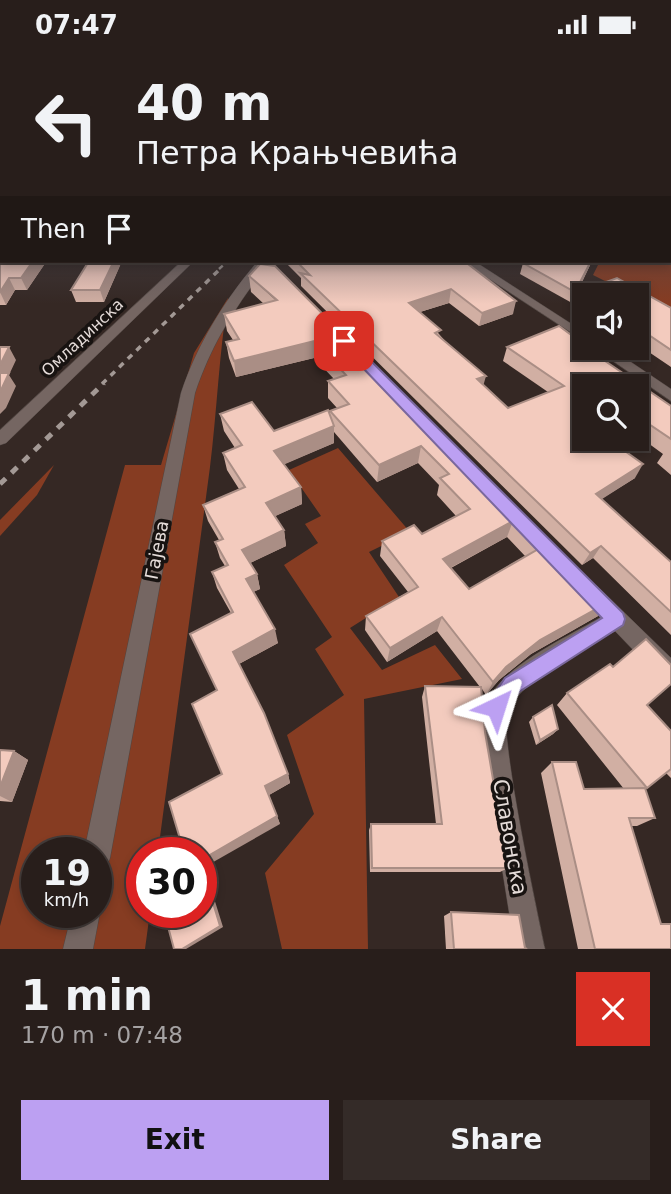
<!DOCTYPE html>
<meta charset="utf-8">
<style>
:root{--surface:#281e1b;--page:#342b28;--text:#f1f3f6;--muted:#a5a2a3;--line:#443c3a;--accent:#bca0f2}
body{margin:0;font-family:"DejaVu Sans",sans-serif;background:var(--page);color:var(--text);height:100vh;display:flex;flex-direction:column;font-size:26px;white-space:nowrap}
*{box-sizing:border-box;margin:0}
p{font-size:23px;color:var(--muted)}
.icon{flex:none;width:38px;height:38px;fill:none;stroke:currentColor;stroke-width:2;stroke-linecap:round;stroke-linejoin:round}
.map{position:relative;height:900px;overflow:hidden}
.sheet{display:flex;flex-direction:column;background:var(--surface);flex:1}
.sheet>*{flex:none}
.guide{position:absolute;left:0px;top:0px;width:672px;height:214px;box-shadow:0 4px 10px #0003,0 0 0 2px var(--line);background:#281e1b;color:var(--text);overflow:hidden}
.tools{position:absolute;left:572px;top:234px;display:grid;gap:14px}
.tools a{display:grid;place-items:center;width:77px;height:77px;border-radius:0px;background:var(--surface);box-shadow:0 4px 10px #0003,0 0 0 2px var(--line);font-size:35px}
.speed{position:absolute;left:21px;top:788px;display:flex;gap:14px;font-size:35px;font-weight:700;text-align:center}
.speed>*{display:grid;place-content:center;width:91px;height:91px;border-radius:50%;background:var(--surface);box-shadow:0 4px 10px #0003,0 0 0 2px var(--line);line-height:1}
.speed small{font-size:18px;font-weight:400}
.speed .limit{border:10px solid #d22;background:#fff;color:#111}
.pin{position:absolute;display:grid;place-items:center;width:60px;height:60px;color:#fff;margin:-30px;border-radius:14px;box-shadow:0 4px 10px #0006}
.me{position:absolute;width:77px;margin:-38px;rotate:41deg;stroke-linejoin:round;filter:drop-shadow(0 0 5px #0008)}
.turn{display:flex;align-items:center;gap:24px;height:147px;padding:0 21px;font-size:32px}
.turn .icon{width:91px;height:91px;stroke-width:2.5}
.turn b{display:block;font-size:49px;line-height:60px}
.then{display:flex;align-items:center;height:66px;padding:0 21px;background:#0003;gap:14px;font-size:26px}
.round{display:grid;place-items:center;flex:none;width:74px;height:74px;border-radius:0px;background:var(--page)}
.headline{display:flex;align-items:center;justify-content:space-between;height:119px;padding:0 21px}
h1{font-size:42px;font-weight:700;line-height:52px}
.primary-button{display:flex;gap:14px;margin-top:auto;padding:14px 21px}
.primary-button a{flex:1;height:80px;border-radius:0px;background:var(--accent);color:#111;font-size:28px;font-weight:700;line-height:80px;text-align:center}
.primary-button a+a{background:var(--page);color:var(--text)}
.status{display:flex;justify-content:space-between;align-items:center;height:49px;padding:0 35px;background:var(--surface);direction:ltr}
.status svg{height:19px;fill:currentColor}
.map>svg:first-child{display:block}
</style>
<div class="status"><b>07:47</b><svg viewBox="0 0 49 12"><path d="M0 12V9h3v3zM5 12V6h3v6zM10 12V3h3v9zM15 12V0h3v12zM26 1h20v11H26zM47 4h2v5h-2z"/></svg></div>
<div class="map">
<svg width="671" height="900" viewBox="0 0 671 900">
<rect width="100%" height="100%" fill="#352824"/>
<!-- green -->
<g fill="#863c22" fill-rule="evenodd">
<polygon points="671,129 671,265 593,226 600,212 670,212"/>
<path d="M228 249C219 305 217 362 210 418 193 547 175 675 158 803H142V863H150L145 900H0V877L125 416H161L194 304ZM37 803H96V863H37Z"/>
<polygon points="338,399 410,483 369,503 399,548 350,579 382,621 435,596 462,630 364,650 368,900 282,900 265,824 314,765 287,686 344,646 315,600 332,588 284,516 318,494 305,475 321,467 289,421"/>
<polygon points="54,416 37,446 0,487 0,471"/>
</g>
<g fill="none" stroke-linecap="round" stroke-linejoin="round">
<defs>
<rect id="service" x="0" y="131" width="2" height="4"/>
<g id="minor">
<polygon points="182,212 194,212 6,394 0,396 0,381"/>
<path d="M258 212H270C237 256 213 291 195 344L110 809 106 819 96 822V803H84L181 344C198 294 224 252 258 212Z"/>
<polygon points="462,212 474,212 584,283 584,292"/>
<polygon points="594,299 610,299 671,340 671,352"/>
<path d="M590 534 597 537 671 609V635L663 632 615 582C583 601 527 628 508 660 497 678 538 866 545 900H515L483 701C481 688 479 675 483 662 495 619 565 590 601 568L580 543 583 537Z"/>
<polygon points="96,853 100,863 93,900 63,900 72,863 96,863"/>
</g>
</defs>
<!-- service casing -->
<use href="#service" stroke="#504642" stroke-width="2"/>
<!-- minor casing -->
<use href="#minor" stroke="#504642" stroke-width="1"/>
<!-- service -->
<use href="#service" fill="#756662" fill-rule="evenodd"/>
<!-- minor -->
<use href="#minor" fill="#756662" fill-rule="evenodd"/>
<!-- rail-far2 -->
<polyline stroke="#a39995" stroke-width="2.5" stroke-dasharray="5 5" stroke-linecap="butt" points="219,220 228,212"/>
<!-- rail-far1 -->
<polyline stroke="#a39995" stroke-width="3.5" stroke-dasharray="6 6" stroke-linecap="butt" points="102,335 221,219"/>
<!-- rail -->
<polyline stroke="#a39995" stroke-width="5" stroke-dasharray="8 8" stroke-linecap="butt" points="0,435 104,334"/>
</g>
<!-- wall -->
<g fill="#d1afa3" fill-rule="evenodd">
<polygon points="0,162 2,212 122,212 104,253 76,253 71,241 86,216 44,216 27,241 15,241 6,256 0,256"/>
<polygon points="286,212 464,212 513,265 479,277 449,254 420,263 483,336 508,359 548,343 503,312 507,298 578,291 577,293 671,357 671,426 657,414 663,405 637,386 637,338 610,391 635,429 601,450 671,513 671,586 593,509 582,516 301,237 301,229 286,214"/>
<polygon points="592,212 572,254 520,225 523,214"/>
<path d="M249 227 609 553 598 567 531 605 499 631 486 646 482 640 485 683 508 819 500 823H370L369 781 371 775H436L422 648 425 637 480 638 437 582 387 613 365 581 366 567 408 543 380 507 382 492 422 485 456 467 437 446 439 436 418 414 377 433 334 383V394L284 415 301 438 302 455 275 467 284 481 286 497 250 514 257 525 260 540 253 543 278 594 239 615 288 725 290 734 269 746 280 775 222 725 217 642 231 564 217 539 212 523 225 517 220 509 215 493 219 491 208 472 203 456 239 440 227 421 223 404 235 399 224 382 220 365 274 382 330 368V362L337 359 328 349V332L334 330 314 309 236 328 229 309 226 293 233 291 227 282 224 265 264 255 251 243ZM507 488 525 507 469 540 451 519Z"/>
<polygon points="617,229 671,259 671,318 637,295 637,247 584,247 584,262 573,255 578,243"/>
<polygon points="567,644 647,656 671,682 671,729 666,724 645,740 655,769 637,777 631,777 661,875 671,900 578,900 541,724 552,713 584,740 624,740 557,656"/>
<polygon points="533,668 558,680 553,685 536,696 529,673"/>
<polygon points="0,701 14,702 28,711 12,753 0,752"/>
<polygon points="451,863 525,899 527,900 446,900 444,867"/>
</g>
<!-- shaded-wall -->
<g fill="#aa8e85">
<polygon points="33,212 42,212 44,216 27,241 21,229"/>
<polygon points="114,212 122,212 104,253 100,241"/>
<polygon points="591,212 592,212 572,254 575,243"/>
<polygon points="9,229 15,241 6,256 0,243"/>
<polygon points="451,240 449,254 407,267 409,254"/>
<polygon points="516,252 513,265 479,277 482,264"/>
<polygon points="314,292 314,309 236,328 234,312"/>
<polygon points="9,298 16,311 9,326 16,337 6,359 0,365 0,316"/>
<polygon points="486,327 482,341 477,330"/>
<polygon points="334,377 334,394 276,419 274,402"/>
<polygon points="421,397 418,414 377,433 379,416"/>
<polygon points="643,415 635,429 588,459 596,445"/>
<polygon points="301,438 302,455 269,470 266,454"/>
<polygon points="513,472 507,488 439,525 443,510"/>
<polygon points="284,481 286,497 246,516 242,501"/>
<polygon points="601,497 593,509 582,516 590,504"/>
<polygon points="257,525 260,540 249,545 246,530"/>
<polygon points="609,553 598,567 531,605 499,631 486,646 493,633 506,618 540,591"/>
<polygon points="442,568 437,582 387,613 390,599"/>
<polygon points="275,580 278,594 237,616 233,603"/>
<polygon points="558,680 553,685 536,696 540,691"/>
<polygon points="14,702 28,711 12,753 0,747 0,738"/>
<polygon points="288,725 290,734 269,746 265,737"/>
<polygon points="277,767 280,775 201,820 201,811"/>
<polygon points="210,844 213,846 223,878 186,900 182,900"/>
</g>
<!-- building -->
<g fill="#f3cbbe" stroke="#aa8e85" stroke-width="2" fill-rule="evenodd">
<polygon points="0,162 2,162 2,212 33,212 21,229 9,229 0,243"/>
<polygon points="89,212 114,212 100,241 71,241"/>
<polygon points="296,212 464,212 516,252 482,264 451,240 409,254 441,281 435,284 486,327 477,330 508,359 564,337 507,298 559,277 578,291 575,292 584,298 584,299 586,299 671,357 671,390 637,367 637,338 584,338 584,390 608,390 643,415 596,445 671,513 671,563 601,497 590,504 300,224 310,226"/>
<polygon points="529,212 591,212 575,243 523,214"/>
<path d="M260 215 275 217 609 553 540 591 506 618 493 633 442 568 390 599 366 567 418 538 382 492 414 476 422 485 470 460 440 429 449 425 421 397 379 416 330 362 349 355 328 332 346 326 314 292 234 312 226 293 239 290 224 265 277 251 249 227ZM513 472 540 499 469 540 443 510Z"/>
<polygon points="617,229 671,259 671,301 640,280 637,281 637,247 584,247 578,243"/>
<polygon points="0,298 9,298 0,316"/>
<polygon points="0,324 9,324 0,343"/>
<polygon points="252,353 274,382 328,361 334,377 274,402 301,438 266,454 284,481 242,501 257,525 246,530 275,580 233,603 264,664 288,725 265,737 277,767 201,811 201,803 184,803 169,753 222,725 192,655 217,641 190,585 233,563 212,523 228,516 215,493 223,490 203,456 245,438 223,404 242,396 220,365"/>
<polygon points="646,590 671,616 671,635 647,656 671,682 671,720 647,739 567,644 610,615 613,618"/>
<polygon points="425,637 481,638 485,683 508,819 372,819 371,775 442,775"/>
<polygon points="552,656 558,680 540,691 533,668"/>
<polygon points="0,701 14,702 0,738"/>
<polygon points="552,713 576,713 584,740 645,739 655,769 629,769 661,875 671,875 671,900 595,900"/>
<polygon points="210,844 220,877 182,900 174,900 166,870 178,863 201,863 201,849"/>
<polygon points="451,863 519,866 525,899 527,900 454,900"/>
</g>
<!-- sky -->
<linearGradient id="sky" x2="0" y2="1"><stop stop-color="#1d1614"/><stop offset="0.51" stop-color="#4b4850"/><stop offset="1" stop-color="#4b4850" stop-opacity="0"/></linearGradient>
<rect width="671" height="255" fill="url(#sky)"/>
<!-- route -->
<polygon fill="#bca0f2" stroke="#7a689d" stroke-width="2" points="344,289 349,290 623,564 625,570 623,576 519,643 503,666 496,669 488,666 485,658 505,629 602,569 340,295 340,290"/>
<g text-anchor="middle" stroke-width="7" stroke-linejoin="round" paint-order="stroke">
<!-- far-street labels -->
<g font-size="16" fill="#e5dcd9" stroke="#181311">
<text transform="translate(82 288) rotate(-43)" y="6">Омладинска</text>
</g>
<!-- street labels -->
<g font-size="18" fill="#e5dcd9" stroke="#181311">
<text transform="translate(157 501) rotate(-79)" y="6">Гајева</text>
</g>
<!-- near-street labels -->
<g font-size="21" fill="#e5dcd9" stroke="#181311">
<text transform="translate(510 788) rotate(80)" y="7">Славонска</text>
</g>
</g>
</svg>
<div class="tools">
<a><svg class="icon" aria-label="sound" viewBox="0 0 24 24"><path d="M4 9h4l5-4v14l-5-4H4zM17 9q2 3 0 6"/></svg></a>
<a><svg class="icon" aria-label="search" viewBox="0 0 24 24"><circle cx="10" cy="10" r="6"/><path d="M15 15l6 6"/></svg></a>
</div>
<div class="speed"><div>19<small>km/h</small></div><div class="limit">30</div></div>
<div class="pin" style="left:344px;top:292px;background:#d93025"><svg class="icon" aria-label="arrive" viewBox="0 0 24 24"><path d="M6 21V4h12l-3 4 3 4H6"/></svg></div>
<svg class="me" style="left:496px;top:658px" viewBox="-20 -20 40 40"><path d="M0-17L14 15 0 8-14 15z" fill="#bca0f2" stroke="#fff" stroke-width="4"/></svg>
<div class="guide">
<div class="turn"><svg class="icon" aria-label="left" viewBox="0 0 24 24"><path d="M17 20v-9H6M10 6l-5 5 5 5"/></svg><div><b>40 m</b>Петра Крањчевића</div></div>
<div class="then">Then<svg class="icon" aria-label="arrive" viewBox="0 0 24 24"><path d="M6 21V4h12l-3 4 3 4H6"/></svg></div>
</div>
</div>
<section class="sheet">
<div class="headline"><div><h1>1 min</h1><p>170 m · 07:48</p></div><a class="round" style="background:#d93025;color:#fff"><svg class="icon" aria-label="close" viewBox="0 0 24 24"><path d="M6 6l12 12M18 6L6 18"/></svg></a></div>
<div class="primary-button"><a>Exit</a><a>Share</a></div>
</section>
